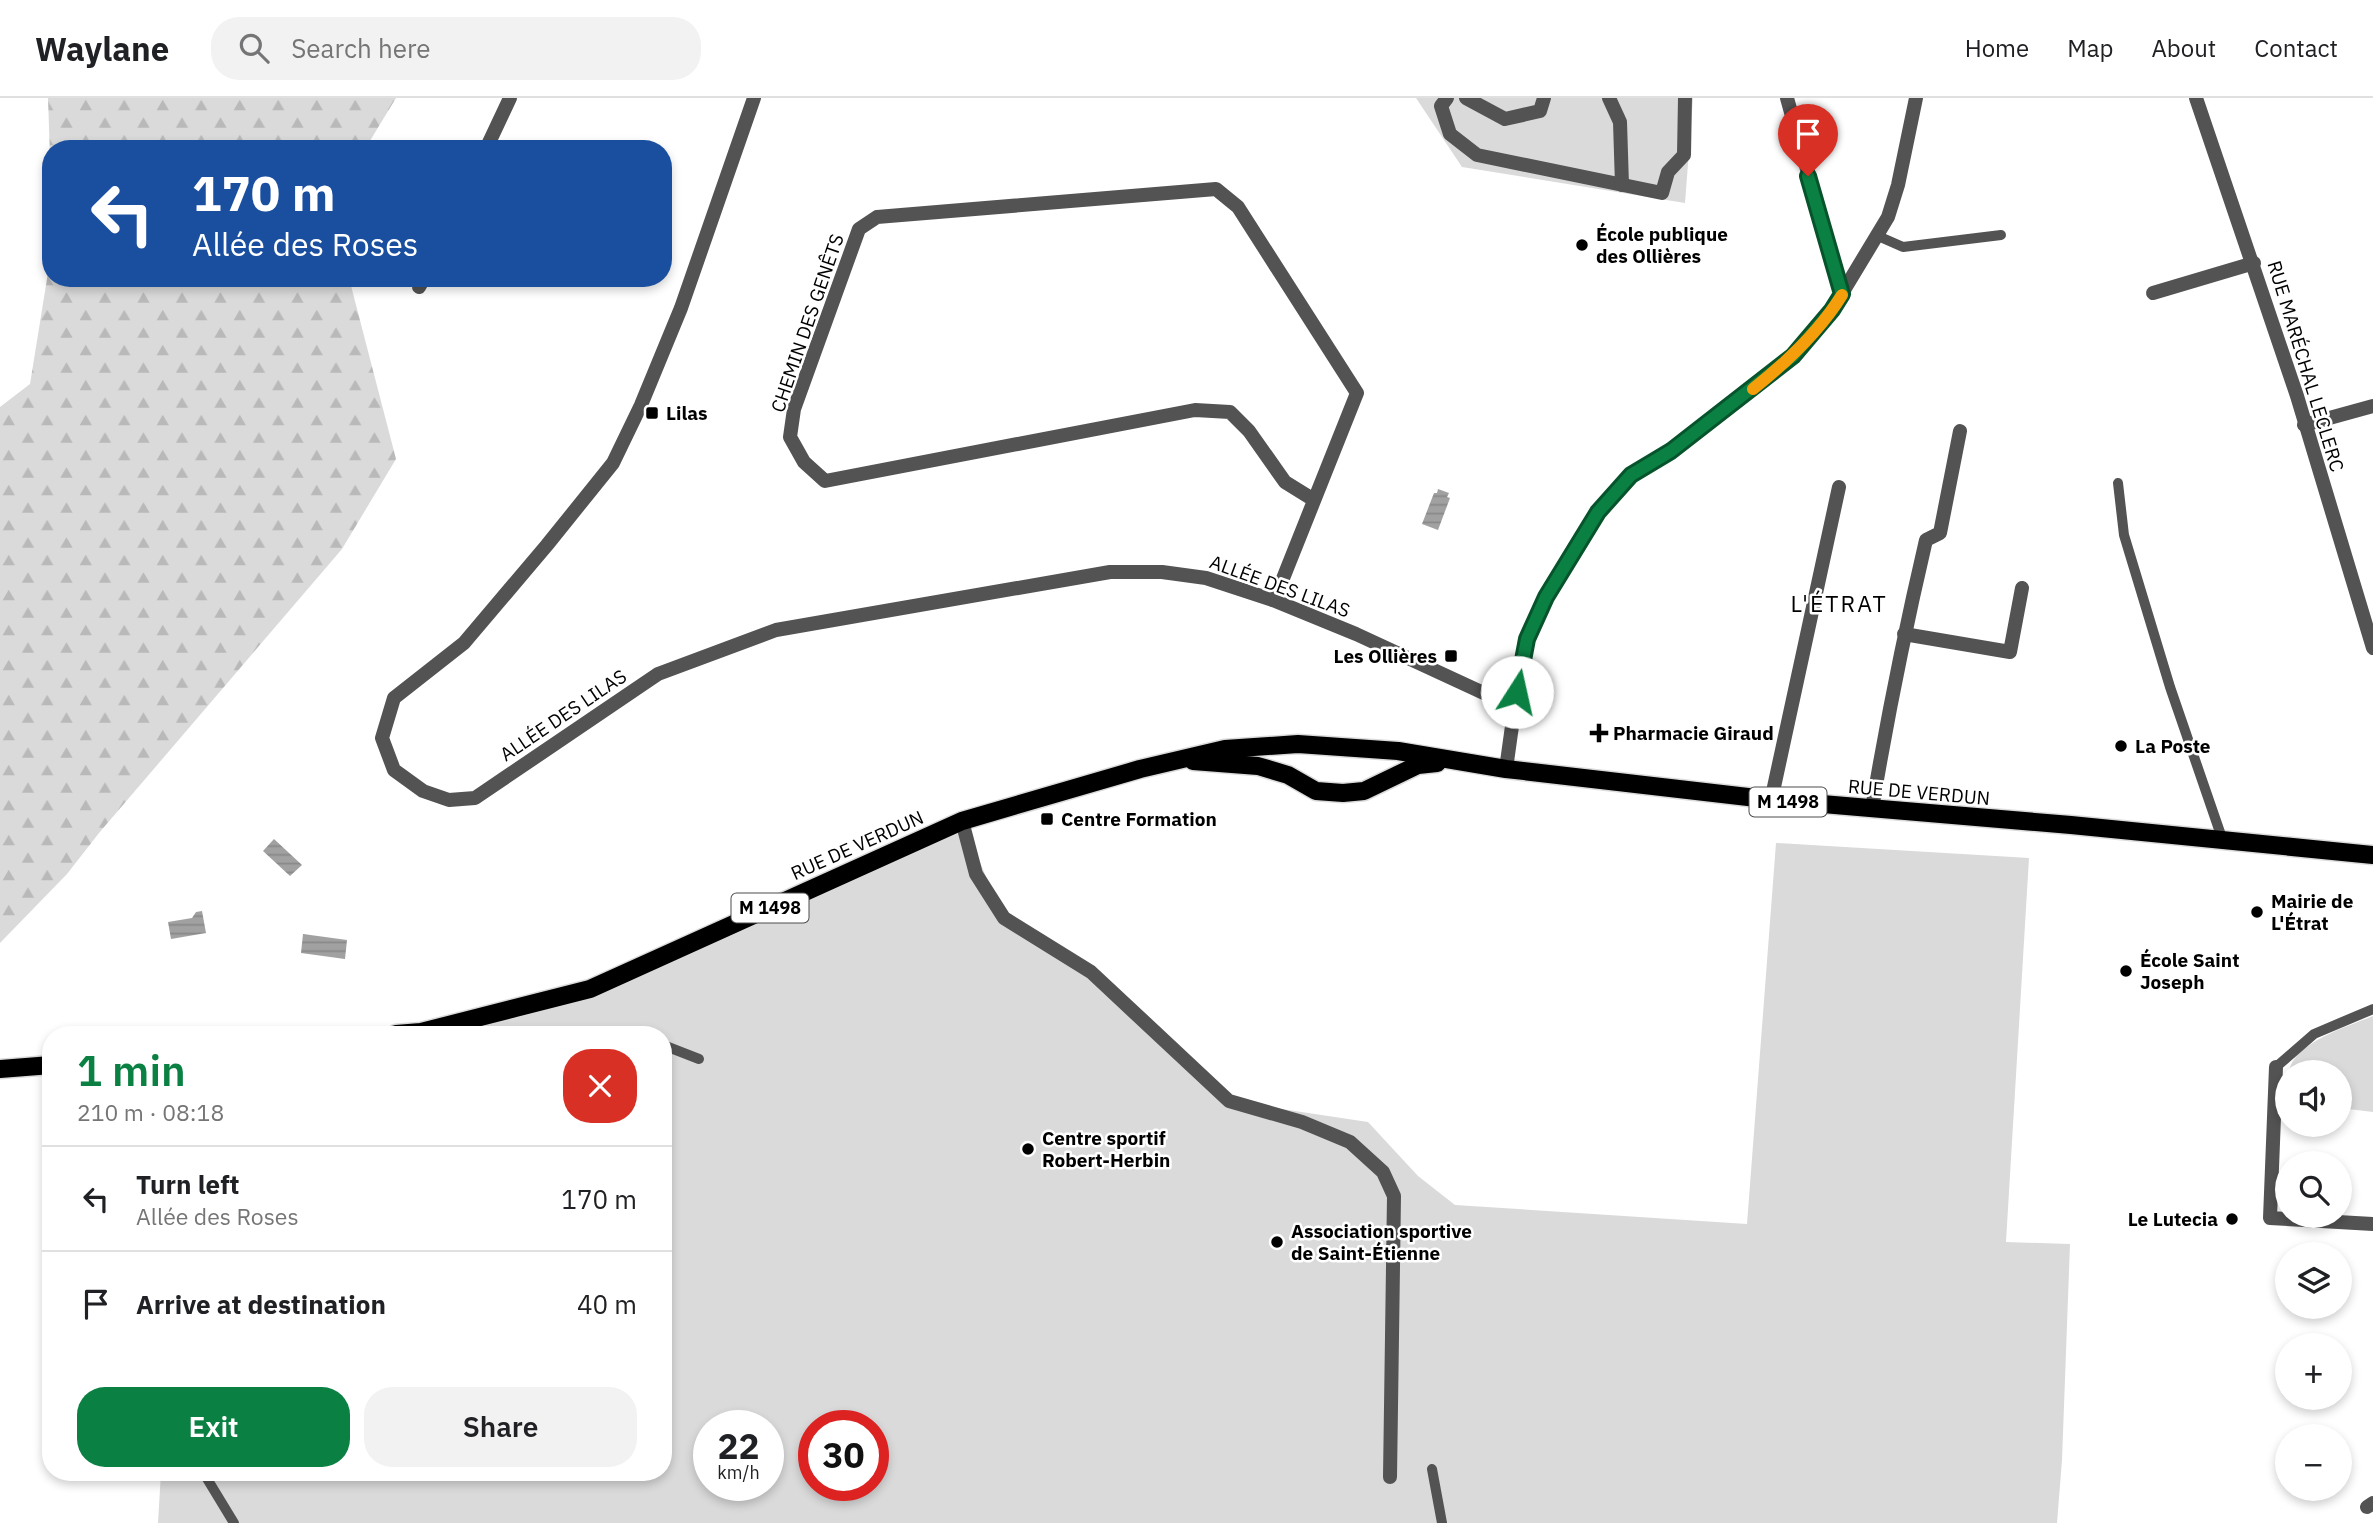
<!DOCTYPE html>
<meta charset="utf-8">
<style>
:root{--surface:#fff;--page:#f2f2f2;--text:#202124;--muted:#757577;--line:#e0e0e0;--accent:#0b8043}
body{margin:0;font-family:"IBM Plex Sans",sans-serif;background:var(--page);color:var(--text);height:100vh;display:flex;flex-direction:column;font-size:26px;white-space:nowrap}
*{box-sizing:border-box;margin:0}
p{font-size:23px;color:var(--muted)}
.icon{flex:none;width:38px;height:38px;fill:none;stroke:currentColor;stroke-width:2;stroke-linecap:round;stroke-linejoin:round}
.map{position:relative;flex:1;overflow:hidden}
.side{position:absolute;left:42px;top:928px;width:630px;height:455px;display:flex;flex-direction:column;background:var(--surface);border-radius:28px;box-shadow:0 4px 10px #0003}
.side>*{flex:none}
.banner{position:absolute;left:42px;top:42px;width:630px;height:147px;border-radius:28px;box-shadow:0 4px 10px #0003;background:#1a4fa0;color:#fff;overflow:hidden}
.fabs{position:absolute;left:2275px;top:962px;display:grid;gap:14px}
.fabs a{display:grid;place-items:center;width:77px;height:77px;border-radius:50%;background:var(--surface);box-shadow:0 4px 10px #0003;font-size:35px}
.speed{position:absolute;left:693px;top:1312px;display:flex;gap:14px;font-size:35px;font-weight:700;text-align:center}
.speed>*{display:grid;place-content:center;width:91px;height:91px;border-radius:50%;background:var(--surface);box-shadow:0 4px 10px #0003;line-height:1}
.speed small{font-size:18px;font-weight:400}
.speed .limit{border:10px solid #d22;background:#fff;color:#111}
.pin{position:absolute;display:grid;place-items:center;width:60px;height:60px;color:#fff;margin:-72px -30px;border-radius:50% 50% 50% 0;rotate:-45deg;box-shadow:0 0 7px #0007}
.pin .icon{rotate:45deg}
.me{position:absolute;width:77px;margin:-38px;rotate:10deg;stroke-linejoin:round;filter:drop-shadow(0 0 5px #0008)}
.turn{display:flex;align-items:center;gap:24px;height:147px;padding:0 35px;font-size:32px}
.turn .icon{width:91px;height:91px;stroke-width:2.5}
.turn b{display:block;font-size:49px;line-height:60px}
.round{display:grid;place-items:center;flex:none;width:74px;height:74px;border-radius:28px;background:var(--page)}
.summary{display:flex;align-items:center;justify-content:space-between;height:119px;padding:0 35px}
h1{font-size:42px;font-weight:600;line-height:52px;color:var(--accent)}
.primary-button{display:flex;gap:14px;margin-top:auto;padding:14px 35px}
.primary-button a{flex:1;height:80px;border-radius:28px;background:var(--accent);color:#fff;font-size:28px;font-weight:600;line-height:80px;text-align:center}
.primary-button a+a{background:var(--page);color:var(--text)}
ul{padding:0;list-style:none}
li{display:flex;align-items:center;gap:21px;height:105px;padding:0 35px;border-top:2px solid var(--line)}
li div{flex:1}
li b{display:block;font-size:26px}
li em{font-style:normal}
header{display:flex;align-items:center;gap:42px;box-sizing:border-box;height:98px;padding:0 35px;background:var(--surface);border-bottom:2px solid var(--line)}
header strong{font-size:33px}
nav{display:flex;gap:38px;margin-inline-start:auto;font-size:24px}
.search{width:490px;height:63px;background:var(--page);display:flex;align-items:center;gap:18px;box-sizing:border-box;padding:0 24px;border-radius:28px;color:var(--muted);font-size:26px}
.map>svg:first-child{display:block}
</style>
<header>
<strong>Waylane</strong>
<div class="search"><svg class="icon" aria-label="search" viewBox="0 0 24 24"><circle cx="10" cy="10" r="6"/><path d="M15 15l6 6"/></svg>Search here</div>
<nav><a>Home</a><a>Map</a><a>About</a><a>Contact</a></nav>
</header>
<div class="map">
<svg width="2373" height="1425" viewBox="0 0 2373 1425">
<defs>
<pattern id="forest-firs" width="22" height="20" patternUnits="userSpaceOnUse" patternTransform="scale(1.75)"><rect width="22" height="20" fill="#dadada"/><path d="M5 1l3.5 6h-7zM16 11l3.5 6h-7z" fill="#b9b9b9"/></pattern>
<pattern id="water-rules" width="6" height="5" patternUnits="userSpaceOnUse" patternTransform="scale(1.75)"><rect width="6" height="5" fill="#a1a1a1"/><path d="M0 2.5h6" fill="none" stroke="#898989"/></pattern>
</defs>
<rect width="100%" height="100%" fill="#fff"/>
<!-- forest -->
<g fill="url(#forest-firs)">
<polygon points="48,0 396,0 365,51 51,51 51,87"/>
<polygon points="51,156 51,180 349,180 396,361 342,451 99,735 67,776 0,845 0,309 30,286"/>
</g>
<!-- park -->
<g fill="#dadada" fill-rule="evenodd">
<polygon points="1416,0 1693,0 1685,105 1462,69"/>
<path d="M962 723 1004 820 1091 874 1229 1003 1368 1024 1418 1078 1455 1107 1747 1126 1776 745 2029 760 2006 1144 2070 1146 2062 1362 2057 1425H158L161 1374H663V936H396L590 891ZM709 1328H768V1388H709ZM814 1328H873V1388H814Z"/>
<path d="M2373 918V1014L2340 1010V975H2289C2292 945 2349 928 2373 918Z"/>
</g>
<!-- water -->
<g fill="url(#water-rules)">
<polygon points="1438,391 1449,395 1447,399 1450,400 1438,432 1422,426 1434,395 1437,395"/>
<polygon points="274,741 302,767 290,778 263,753"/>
<polygon points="202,813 206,835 171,841 168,824 192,820 196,814"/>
<polygon points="303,836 347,842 345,861 301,855"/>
</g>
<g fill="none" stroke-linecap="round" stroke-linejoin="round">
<defs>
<g id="primary">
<polyline points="1193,663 1258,668 1288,677 1316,693 1343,695 1364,693 1418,667 1437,665"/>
<polyline points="396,936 421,934 590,891 962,723 1140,671 1225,651 1298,646 1398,653 1506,671 1774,702 2071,727 2373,757"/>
<polyline points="0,971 51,967"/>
</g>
</defs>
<!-- primary casing -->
<use href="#primary" stroke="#dbdbdb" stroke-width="21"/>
<!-- service -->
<g stroke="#535353" stroke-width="10">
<polyline points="1878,138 1903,149 2001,137"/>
<polyline points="2118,385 2124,437 2170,589 2223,743"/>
<polyline points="663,947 699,961"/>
<polyline points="2276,969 2314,936 2373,911"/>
<polyline points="1432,1371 1442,1425"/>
<polyline points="203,1374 234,1425"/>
</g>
<!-- pedestrian -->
<g stroke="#535353" stroke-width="14">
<polyline points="1447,0 1441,8 1450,36 1477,57 1662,95 1668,74 1684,57 1685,0"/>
<polyline points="1466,0 1505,21 1540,13 1544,0"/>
<polyline points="1609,0 1620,24 1622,87"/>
</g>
<!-- minor -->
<g stroke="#535353" stroke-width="14">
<polyline points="754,0 681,210 641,307 613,365 547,447 464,545 394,600 382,640 394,672 423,693 449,702 475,700 658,576 776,532 1110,474 1162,474 1206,480 1273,502 1356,536 1516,610"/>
<polyline points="1787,0 1842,196"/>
<polyline points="2196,0 2297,298 2373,550"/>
<polyline points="486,51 510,0"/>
<polyline points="419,189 424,180"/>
<polyline points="2153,195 2254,165"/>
<polyline points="2304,327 2373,308"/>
<polyline points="1273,502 1280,488 1357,295 1238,109 1216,91 877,119 859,131 794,311 790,339 804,364 825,383 1195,312 1230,314 1249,333 1285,384 1314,402"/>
<polyline points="1904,536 2010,554 2022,490"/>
<polyline points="1506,671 1519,578 1527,541 1546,499 1598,414 1631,377 1671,353 1793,258 1832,212 1888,119 1898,87 1916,0"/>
<polyline points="1774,702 1774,689 1839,389"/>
<path d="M1872 711C1887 621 1905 532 1926 442L1940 435 1960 333"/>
<polyline points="962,723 976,776 1004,820 1091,874 1229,1003 1302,1024 1350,1044 1383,1074 1394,1098 1390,1379"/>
<polyline points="2276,969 2270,1120 2373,1126"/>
<polyline points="2367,1409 2373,1405"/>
</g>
<!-- primary -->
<use href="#primary" stroke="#000" stroke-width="18"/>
</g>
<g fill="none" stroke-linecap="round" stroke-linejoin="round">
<defs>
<polyline id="route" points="1517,594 1527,541 1546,499 1598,414 1631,377 1671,353 1793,258 1832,212 1842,196 1808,78"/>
</defs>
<!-- route casing -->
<use href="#route" stroke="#07532c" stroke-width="18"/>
<!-- route -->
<use href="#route" stroke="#0b8043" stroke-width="12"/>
<!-- slow -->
<path stroke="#f59e0b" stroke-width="12" d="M1753 291C1787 264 1819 234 1842 197"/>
</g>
<!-- markers -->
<g fill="#000" stroke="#fff" stroke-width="2.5">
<circle cx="1582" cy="147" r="7"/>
<rect x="645" y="308" width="14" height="14" rx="3.5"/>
<rect x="1444" y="551" width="14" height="14" rx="3.5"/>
<path d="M1595.5 624.5h7v7h7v7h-7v7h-7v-7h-7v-7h7z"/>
<circle cx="2121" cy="648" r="7"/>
<rect x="1040" y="714" width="14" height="14" rx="3.5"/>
<circle cx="2257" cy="814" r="7"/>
<circle cx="2126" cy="873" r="7"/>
<circle cx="1028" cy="1051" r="7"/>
<circle cx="2232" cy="1121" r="7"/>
<circle cx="1277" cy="1144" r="7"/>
</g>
<g text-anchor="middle" stroke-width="5" stroke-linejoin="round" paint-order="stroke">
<!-- shield labels -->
<g fill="#fff" stroke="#4c4c4c" stroke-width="2">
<rect x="1749.5" y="689.5" width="77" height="29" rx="5"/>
<rect x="731.5" y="795.5" width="77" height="29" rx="5"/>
</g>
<g font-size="18" font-weight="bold" fill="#000">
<text x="1788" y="710">M 1498</text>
<text x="770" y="816">M 1498</text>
</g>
<!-- poi labels -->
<g font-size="19" font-weight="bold" fill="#000" stroke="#fff" text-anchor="start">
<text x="1596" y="143">École publique<tspan x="1596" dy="22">des Ollières</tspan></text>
<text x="666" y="322">Lilas</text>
<text x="1437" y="565" text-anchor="end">Les Ollières</text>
<text x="1613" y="642">Pharmacie Giraud</text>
<text x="2135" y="655">La Poste</text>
<text x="1061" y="728">Centre Formation</text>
<text x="2271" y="810">Mairie de<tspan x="2271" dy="22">L'Étrat</tspan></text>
<text x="2140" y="869">École Saint<tspan x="2140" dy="22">Joseph</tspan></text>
<text x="1042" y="1047">Centre sportif<tspan x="1042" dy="22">Robert-Herbin</tspan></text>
<text x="2218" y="1128" text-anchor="end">Le Lutecia</text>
<text x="1291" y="1140">Association sportive<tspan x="1291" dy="22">de Saint-Étienne</tspan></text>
</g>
<!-- street labels -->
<g font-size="19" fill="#000" stroke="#fff">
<text transform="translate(807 225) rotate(-71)" y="7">CHEMIN DES GENÊTS</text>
<text transform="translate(2306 268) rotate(73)" y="7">RUE MARÉCHAL LECLERC</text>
<text transform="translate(1280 488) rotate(20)" y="7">ALLÉE DES LILAS</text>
<text transform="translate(563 617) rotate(-34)" y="7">ALLÉE DES LILAS</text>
<text transform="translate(1919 694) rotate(5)" y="7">RUE DE VERDUN</text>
<text transform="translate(857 747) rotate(-24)" y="7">RUE DE VERDUN</text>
</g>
<!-- quarter labels -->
<g font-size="23" letter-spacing="2" fill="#000" stroke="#fff">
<text x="1839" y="514">L'ÉTRAT</text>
</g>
</g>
</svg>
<div class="fabs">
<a><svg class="icon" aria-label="sound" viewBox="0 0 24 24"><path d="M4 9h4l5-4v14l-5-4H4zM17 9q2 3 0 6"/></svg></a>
<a><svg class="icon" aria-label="search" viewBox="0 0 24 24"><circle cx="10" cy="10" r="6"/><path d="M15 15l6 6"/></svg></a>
<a><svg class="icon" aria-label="layers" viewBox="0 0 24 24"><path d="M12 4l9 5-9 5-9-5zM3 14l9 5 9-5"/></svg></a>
<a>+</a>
<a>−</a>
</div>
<div class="speed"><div>22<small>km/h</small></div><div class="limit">30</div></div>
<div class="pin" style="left:1808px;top:78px;background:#d93025"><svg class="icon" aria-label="arrive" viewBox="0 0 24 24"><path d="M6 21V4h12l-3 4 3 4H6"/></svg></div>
<svg class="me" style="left:1517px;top:594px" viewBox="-20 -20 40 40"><circle r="19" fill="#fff"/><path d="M0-13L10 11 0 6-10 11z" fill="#0b8043"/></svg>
<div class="banner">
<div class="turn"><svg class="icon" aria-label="left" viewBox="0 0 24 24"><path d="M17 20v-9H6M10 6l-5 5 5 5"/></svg><div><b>170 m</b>Allée des Roses</div></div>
</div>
<section class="side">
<div class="summary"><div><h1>1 min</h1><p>210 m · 08:18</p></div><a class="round" style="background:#d93025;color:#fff"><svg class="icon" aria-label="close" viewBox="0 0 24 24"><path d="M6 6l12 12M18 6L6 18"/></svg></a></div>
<ul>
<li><svg class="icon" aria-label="left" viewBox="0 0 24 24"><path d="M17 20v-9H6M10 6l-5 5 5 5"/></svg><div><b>Turn left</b><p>Allée des Roses</p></div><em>170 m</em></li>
<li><svg class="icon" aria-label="arrive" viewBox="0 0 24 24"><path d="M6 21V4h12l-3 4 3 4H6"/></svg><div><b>Arrive at destination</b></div><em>40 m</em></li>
</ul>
<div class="primary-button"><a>Exit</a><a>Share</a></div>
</section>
</div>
